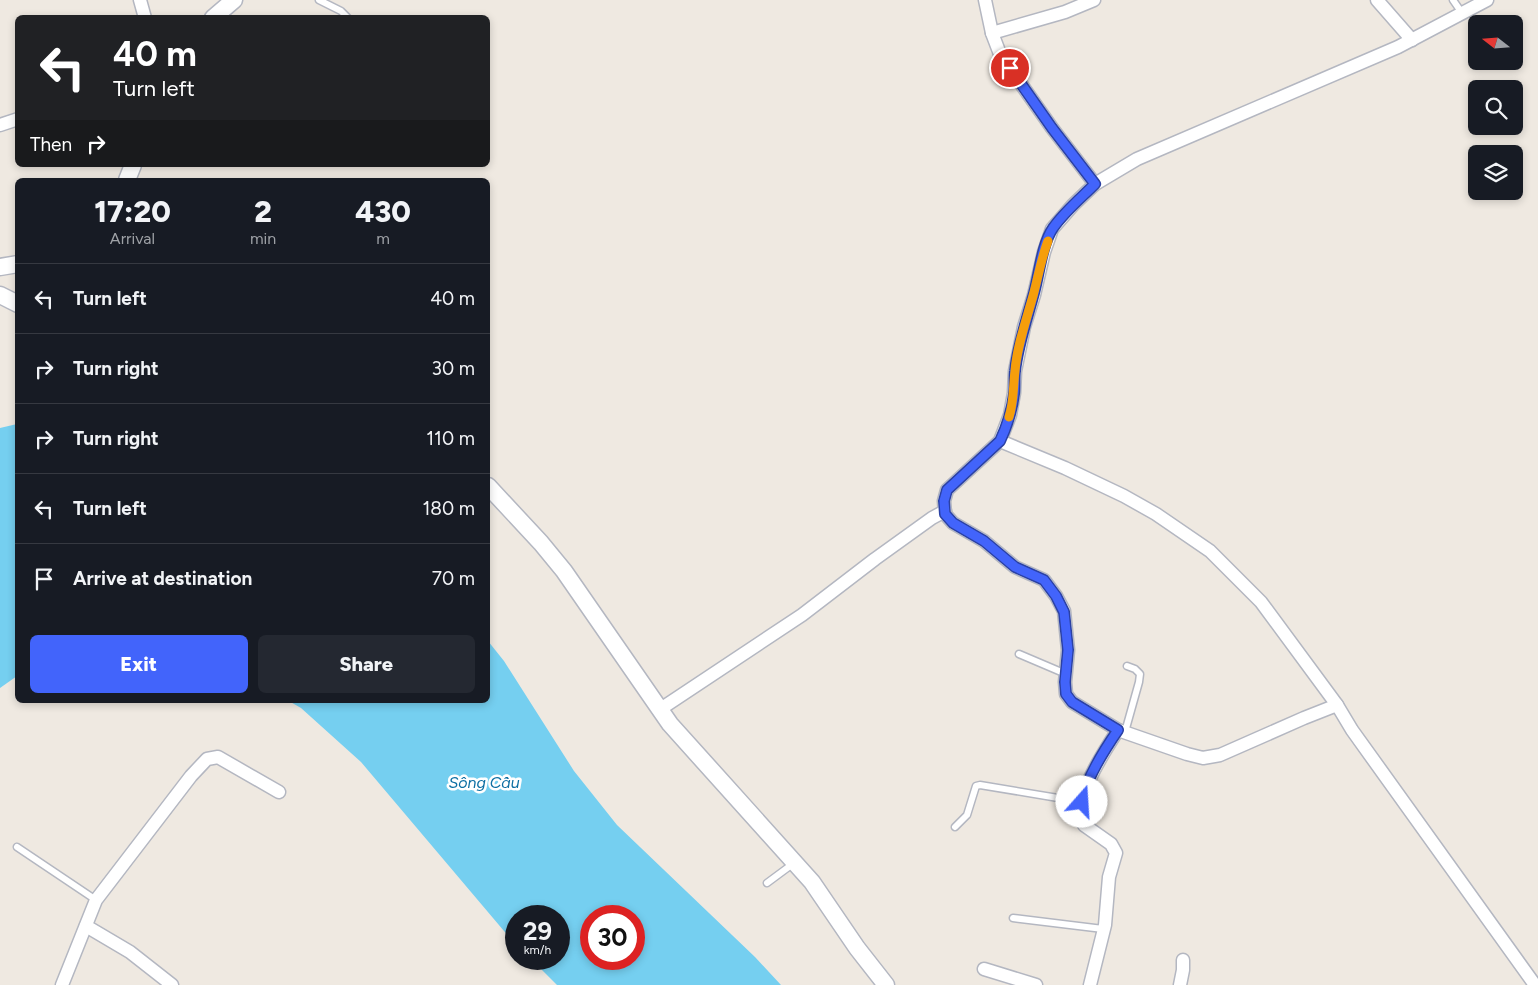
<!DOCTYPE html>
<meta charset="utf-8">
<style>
:root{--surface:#171b24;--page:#242831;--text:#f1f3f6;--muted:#9ea1a6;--line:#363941;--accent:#4264fb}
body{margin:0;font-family:Figtree,sans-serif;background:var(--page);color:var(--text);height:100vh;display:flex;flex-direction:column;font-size:19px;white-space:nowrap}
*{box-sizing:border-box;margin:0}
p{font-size:16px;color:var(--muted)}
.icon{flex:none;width:28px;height:28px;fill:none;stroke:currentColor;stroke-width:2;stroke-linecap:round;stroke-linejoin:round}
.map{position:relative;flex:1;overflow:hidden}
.panel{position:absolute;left:15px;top:178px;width:475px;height:525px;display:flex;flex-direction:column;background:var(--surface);border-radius:8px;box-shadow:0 2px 8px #0003}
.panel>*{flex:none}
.hud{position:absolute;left:15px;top:15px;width:475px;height:152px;border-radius:8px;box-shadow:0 2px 8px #0003;background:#202124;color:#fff;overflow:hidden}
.needle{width:32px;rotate:287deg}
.tools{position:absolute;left:1468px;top:15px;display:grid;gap:10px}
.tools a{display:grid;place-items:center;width:55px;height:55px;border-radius:8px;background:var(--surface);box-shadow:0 2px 8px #0003;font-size:25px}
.speed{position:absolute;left:505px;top:905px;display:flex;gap:10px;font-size:25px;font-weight:700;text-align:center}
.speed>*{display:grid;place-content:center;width:65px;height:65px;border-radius:50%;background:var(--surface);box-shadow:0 2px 8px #0003;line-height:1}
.speed small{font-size:12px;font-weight:400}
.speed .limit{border:8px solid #d22;background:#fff;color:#111}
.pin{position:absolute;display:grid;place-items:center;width:42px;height:42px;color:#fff;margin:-21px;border:2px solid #fff;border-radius:50%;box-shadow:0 1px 5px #0007}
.me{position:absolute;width:55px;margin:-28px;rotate:19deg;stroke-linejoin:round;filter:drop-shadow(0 0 4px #0008)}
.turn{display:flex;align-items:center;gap:18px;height:105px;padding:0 15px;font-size:22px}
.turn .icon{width:65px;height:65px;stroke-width:2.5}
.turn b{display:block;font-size:35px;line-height:42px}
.then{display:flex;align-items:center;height:48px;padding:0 15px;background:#0003;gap:10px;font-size:19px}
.eta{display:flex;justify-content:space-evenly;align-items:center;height:85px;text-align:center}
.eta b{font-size:30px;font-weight:800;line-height:35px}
.cta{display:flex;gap:10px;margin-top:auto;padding:10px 15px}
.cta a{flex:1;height:58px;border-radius:8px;background:var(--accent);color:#fff;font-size:20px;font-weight:800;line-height:58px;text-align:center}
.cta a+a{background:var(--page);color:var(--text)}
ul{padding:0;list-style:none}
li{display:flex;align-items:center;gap:15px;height:70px;padding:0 15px;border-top:1px solid var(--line)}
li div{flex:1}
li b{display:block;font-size:19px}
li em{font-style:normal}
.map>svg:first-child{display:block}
</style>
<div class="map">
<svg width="1538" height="985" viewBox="0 0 1538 985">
<rect width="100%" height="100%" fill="#efe9e1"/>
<!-- water -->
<g fill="#75cff0" fill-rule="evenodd">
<polygon points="17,424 17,676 0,688 0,428"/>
<path d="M488 641 504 661 574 771 617 825 755 957 781 985H557L531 959H559V916H516V944L504 931 361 762 301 708 287 700H488ZM591 916H634V959H591Z"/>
</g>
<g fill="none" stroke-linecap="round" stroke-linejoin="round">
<defs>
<g id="service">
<polyline points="319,0 341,11 348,18"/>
<polyline points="1453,0 1462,13"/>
<polyline points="1019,654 1066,674"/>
<polyline points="1125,732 1139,682 1140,674 1135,669 1127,666"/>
<polyline points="955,827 967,815 976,786 980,785 1082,802"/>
<polyline points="17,847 96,900"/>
<polyline points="767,883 794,863"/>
<polyline points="1013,918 1103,929"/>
</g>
<g id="minor">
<polyline points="140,0 145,18"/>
<polyline points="985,0 992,33 1000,54 1052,128 1095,184"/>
<polyline points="1377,0 1412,40"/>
<polyline points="992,33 1065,12 1094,0"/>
<polyline points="0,125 18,119"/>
<polyline points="1000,441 1065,468 1124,496 1156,514 1210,551 1261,602 1337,705"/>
<polyline points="659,710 802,615 875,559 932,518 945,511"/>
<polyline points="1118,730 1072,702 1066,694 1065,682 1068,650 1064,611 1056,596 1044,580 1015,567 984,541 953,523 945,514 944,501 947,490 1000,441 1010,415 1014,393 1015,371 1024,327 1034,295 1044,252 1052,229 1073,205 1095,184 1137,159 1398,47 1487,0"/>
<polyline points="86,926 130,952 172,985"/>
<polyline points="984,969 1036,985"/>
<polyline points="62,985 96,900 191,776 207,759 218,757 279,792"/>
<path d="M1090 985 1105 925 1109 877 1116 853 1111 844 1084 825C1083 821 1081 817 1081 813 1080 788 1105 750 1118 730L1187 754 1203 758 1220 755 1304 718 1337 705 1352 730 1535 985"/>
<polyline points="1180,985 1183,970 1183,960"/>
</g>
<g id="tertiary">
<polyline points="213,18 234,0"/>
<polyline points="127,180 133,165"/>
<polyline points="0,267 18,264"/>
<polyline points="0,295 18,304"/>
<polyline points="488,486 541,543 564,571 670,724 812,882 857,948 886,985"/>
</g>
</defs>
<!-- service casing -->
<use href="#service" stroke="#b4b7c1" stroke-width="9"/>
<!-- minor casing -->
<use href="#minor" stroke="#b4b7c1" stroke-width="15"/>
<!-- tertiary casing -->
<use href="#tertiary" stroke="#b4b7c1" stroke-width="19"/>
<!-- service -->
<use href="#service" stroke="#fff" stroke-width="6"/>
<!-- minor -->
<use href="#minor" stroke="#fff" stroke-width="12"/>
<!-- tertiary -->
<use href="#tertiary" stroke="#fff" stroke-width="16"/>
</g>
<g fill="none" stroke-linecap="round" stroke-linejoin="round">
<defs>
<path id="route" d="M1010 68 1052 128 1095 184C1081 198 1065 211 1053 228 1042 244 1039 275 1034 293 1027 319 1018 344 1015 371 1014 378 1015 386 1014 394 1012 410 1007 426 1000 441L947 490 944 501 945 514 953 523 984 541 1015 567 1044 580 1056 596 1064 612 1068 650 1065 682 1066 694 1072 702 1118 730C1105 749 1085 780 1082 802"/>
</defs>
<!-- route casing -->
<use href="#route" stroke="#2b41a3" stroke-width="12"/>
<!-- route -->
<use href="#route" stroke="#4264fb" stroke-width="9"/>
<!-- slow -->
<path stroke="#f59e0b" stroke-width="9" d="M1009 417C1014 402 1013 387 1015 371 1017 346 1026 321 1033 296 1038 278 1041 259 1048 241"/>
</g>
<g text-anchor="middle" stroke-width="5" stroke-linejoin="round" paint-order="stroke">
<!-- water labels -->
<g font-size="16" font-style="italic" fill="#0d6fa3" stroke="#fff">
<text x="484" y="788">Sông Cầu</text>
</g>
</g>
</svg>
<div class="tools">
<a><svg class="needle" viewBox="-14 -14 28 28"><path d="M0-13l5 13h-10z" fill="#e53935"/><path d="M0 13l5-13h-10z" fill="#9ea1a6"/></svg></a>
<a><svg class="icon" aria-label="search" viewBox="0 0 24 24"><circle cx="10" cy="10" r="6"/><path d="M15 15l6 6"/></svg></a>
<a><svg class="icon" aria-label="layers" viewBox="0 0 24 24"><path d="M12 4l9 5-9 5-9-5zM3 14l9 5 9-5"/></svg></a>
</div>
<div class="speed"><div>29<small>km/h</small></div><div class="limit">30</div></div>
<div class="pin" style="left:1010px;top:68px;background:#d93025"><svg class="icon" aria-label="arrive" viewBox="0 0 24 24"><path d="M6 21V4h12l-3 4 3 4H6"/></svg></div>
<svg class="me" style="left:1082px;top:802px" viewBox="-20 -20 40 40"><circle r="19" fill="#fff"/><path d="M0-13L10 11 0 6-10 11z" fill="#4264fb"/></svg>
<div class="hud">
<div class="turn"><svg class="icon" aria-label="left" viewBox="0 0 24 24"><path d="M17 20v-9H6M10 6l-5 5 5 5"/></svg><div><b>40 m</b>Turn left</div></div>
<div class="then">Then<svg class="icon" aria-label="right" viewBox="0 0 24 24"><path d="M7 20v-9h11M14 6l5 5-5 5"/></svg></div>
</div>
<section class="panel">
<div class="eta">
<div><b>17:20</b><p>Arrival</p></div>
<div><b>2</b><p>min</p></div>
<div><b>430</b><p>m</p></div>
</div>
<ul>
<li><svg class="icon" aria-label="left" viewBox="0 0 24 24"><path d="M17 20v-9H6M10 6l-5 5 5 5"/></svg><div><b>Turn left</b></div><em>40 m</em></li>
<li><svg class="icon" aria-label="right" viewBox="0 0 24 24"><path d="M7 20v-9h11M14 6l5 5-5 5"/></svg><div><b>Turn right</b></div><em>30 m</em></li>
<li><svg class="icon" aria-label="right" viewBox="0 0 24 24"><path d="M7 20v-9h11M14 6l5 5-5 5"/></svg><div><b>Turn right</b></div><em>110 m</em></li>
<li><svg class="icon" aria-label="left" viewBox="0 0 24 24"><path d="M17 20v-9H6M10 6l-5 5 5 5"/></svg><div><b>Turn left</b></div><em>180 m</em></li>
<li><svg class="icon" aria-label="arrive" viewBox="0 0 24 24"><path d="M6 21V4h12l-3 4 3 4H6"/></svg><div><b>Arrive at destination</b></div><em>70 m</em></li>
</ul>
<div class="cta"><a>Exit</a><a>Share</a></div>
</section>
</div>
